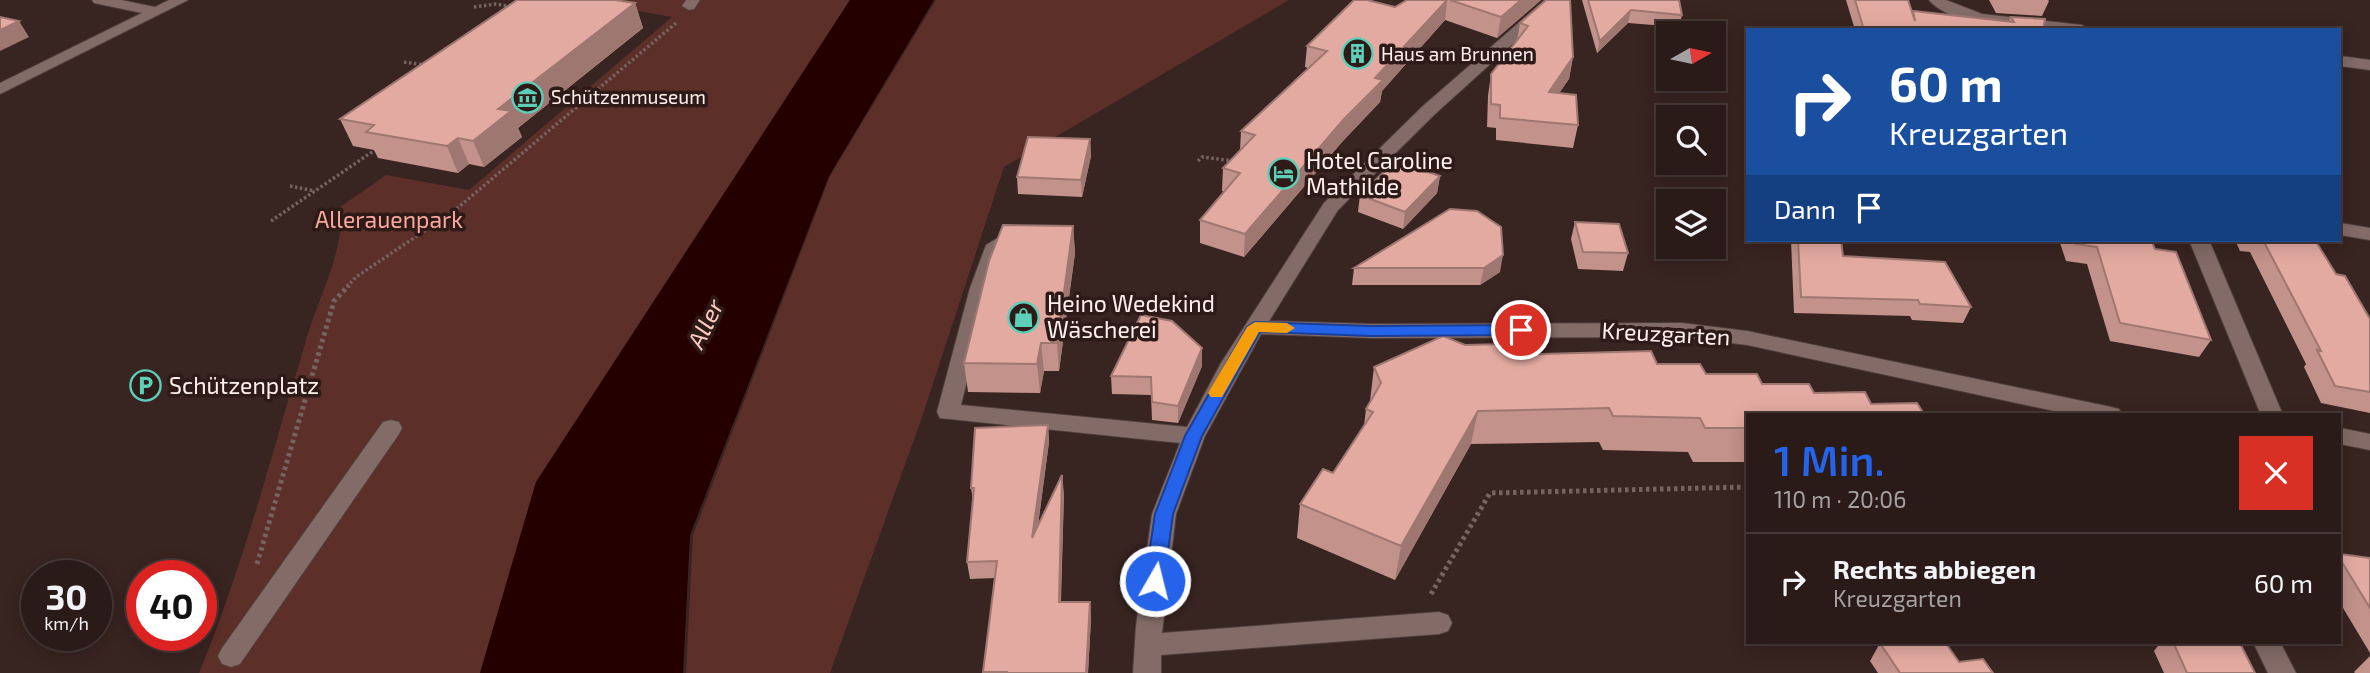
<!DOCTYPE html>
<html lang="de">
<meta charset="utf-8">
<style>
:root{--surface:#2a1b19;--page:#362826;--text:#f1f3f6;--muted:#a5a1a2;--line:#463938;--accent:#2563eb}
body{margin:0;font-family:"Exo 2",sans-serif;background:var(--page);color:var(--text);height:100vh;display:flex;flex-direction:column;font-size:26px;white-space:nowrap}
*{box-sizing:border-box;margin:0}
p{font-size:23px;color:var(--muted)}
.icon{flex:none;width:38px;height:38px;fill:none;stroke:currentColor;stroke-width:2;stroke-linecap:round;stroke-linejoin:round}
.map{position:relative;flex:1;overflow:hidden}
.panel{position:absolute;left:1746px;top:413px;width:595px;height:231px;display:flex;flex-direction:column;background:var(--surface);border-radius:0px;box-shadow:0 4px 18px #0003,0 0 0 2px var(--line)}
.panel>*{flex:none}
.hud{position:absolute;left:1746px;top:28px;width:595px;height:214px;border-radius:0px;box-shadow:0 4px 18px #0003,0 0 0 2px var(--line);background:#1a4fa0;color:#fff;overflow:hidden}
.needle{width:46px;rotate:81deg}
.fabs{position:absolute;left:1656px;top:21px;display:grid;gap:14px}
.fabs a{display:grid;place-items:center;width:70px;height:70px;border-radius:0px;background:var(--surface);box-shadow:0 4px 18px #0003,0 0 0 2px var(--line);font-size:35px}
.speed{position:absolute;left:21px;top:560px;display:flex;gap:14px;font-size:35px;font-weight:700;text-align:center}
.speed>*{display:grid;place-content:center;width:91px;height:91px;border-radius:50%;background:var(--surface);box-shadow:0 4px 18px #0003,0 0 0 2px var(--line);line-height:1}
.speed small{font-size:18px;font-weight:400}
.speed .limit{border:10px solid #d22;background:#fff;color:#111}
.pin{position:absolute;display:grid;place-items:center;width:60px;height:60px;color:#fff;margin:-30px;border:4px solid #fff;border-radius:50%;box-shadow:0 2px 7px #0007}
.me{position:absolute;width:77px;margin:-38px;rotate:8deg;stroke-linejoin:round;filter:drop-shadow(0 0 5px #0008)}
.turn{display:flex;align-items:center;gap:24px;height:147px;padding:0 28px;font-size:32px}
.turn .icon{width:91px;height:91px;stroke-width:2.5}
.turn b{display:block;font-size:49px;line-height:60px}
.then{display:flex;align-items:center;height:66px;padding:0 28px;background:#0003;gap:14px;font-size:26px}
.round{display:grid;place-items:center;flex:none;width:74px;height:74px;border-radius:0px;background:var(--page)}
.summary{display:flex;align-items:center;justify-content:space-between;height:119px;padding:0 28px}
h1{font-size:42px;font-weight:600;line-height:52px;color:var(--accent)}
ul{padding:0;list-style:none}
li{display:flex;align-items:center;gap:21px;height:98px;padding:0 28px;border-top:2px solid var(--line)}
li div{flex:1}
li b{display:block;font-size:26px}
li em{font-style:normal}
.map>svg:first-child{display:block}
</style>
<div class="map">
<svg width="2370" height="673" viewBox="0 0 2370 673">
<rect width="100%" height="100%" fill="#382421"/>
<!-- green -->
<g fill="#5d2f29">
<path d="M576 0H850L536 482 480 673H199C244 564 273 449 307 337 318 300 341 256 341 219L333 212 386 175 469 190 672 17Z"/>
<polygon points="936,0 1289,0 1004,167 921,420 830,673 686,673 693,535 830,176"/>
</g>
<!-- water -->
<polygon fill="#250000" points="850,0 934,0 829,176 690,535 683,673 480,673 536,482"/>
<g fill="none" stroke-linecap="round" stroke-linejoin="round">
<defs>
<g id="minor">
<polygon points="92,0 121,0 155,7 169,0 188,0 0,94 0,83 142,13 94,3"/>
<polygon points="686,0 700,0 694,9 689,10 682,6"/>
<polygon points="1545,0 1561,0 1435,114 1338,210 1269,321 1372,324 1682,323 1747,331 2111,407 2119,409 2122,415 2073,415 1747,345 1682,337 1372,338 1261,334 1205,436 1176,514 1162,633 1439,612 1448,615 1452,623 1448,631 1439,634 1161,655 1161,673 1133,673 1136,626 1152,514 1180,443 940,418 937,412 970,288 986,245 996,239 1006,245 990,288 961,405 1187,427 1221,363 1324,203 1423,106"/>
<path d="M1929 0H1946L1982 14 2082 25 2090 30C2050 30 1956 32 1929 0Z"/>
<polygon points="2340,56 2370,60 2370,70 2340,66"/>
<polygon points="2340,223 2370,228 2370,240 2340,235"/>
<polygon points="2189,240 2209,240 2283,415 2261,415"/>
<polygon points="391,420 399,422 402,428 399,434 240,664 231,667 222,664 218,656 222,648 383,422"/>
<polygon points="2340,428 2370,434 2370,450 2340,444"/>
<polygon points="2253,642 2280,642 2296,673 2268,673"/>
</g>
</defs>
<!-- minor casing -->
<use href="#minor" stroke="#503f3d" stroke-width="2"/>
<!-- path-far1 -->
<g stroke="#756360" stroke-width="3.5" stroke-dasharray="2.5 2.5" stroke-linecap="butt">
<polyline points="474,7 496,4 511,7"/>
<polyline points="1418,58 1432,59"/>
<polyline points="404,62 424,65"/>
<polyline points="1198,161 1202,157 1234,161"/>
<polyline points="290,186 315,191"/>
<polyline points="271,221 375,150"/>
<polyline points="347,287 356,277 454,211 676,23"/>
</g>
<!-- path -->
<g stroke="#756360" stroke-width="5" stroke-dasharray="3.5 3.5" stroke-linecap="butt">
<polyline points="257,564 334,301 349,285"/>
<polyline points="1431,594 1490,493 1748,487"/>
</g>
<!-- minor -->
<use href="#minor" fill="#836b67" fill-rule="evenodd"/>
</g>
<!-- wall -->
<g fill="#c3928a">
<polygon points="1407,0 1541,0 1497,38 1445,20 1382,91 1380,102 1342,142 1244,257 1200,243 1200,220 1225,192 1222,191 1223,168 1240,150 1241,131 1308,68 1305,67 1307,46 1395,7"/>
<polygon points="1546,0 1573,57 1569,79 1559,93 1578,125 1573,148 1496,140 1496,128 1487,127 1488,96 1491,74 1517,41 1520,23"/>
<polygon points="1582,0 1679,0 1682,15 1679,27 1628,23 1597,53"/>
<polygon points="1846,0 1908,0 1912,12 2009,21 2011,17 2043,30 1855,30"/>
<polygon points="1989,0 2048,0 2049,1 2042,16 1996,13"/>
<polygon points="635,3 643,28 518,128 522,137 484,167 469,164 458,173 378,158 374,150 353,146 340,119"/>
<polygon points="1090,139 1091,156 1082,197 1018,194 1017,177"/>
<polygon points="1440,176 1437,193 1403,229 1358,212 1360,195"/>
<polygon points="1450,209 1500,272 1480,285 1352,285 1354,268"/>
<polygon points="1575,222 1628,253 1623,271 1578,269 1571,239"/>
<polygon points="1073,226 1075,253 1059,371 1044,371 1040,393 968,392 964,363"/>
<polygon points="1791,240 1841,240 1843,256 1971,307 1963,323 1912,320 1910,316 1794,313"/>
<polygon points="2059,240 2151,240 2155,249 2211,340 2199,357 2110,341 2087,264 2066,261"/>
<polygon points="2235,240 2315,240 2336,274 2370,319 2370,413 2321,403 2304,367 2306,364 2250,252 2240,251"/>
<polygon points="1465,345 1509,355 1657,364 1706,374 1748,415 1748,462 1693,462 1688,452 1603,450 1599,442 1471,444 1395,580 1297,538 1300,504 1333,473 1364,426 1366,409 1370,401 1374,367"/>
<polygon points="1202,366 1178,423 1152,420 1151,395 1112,394 1111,376"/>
<polygon points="1048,425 1049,442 1038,525 1064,493 1061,602 1090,602 1091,619 1088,673 983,673 995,578 970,579 967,562 973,500 971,488"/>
<polygon points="2370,558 2370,653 2340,603 2340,559"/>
<polygon points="2161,642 2235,642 2255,673 2164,673 2154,651"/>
<polygon points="1880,643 1959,662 1993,673 1878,673 1870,661"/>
<polygon points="2370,656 2370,673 2355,673 2354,672"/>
</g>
<!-- shaded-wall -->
<g fill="#9f7771">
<polygon points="1447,0 1445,20 1382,91 1380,102 1342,142 1244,257 1245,234 1375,78"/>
<polygon points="1521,0 1541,0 1497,38 1501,17"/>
<polygon points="635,3 643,28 518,128 522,137 484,167 473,141 498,109"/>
<polygon points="1631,10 1628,23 1597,53 1600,41"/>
<polygon points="19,21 29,37 0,51 0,30"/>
<polygon points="1573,57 1569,79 1545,114 1549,92"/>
<polygon points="458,138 469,164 458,173 447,146"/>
<polygon points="1090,139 1091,156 1082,197 1081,180"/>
<polygon points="1440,176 1437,193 1403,229 1405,212"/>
<polygon points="1073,226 1075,253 1059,371 1057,343"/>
<polygon points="1503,255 1500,272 1480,285 1484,268"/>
<polygon points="1041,343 1044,371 1040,393 1037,364"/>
<polygon points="1202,348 1202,366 1178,423 1178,406"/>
<polygon points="1478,411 1471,444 1395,580 1401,546"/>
<polygon points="1048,425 1049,442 1034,556 1032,538"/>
<polygon points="1062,475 1064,493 1060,619 1059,602"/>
<polygon points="1090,602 1091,619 1088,673 1086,673"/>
</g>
<!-- building -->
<g fill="#e3aaa1" stroke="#9f7771" stroke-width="2">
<polygon points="517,0 615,0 635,3 498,109 511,111 473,141 458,138 447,146 366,132 374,125 340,119"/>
<polygon points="1354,0 1367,0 1395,7 1407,0 1447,0 1375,78 1383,80 1344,119 1245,234 1200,220 1240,173 1223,168 1255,135 1241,131 1327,51 1307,46"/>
<polygon points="1450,0 1521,0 1501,17"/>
<polygon points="1546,0 1570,0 1573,57 1549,92 1576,95 1578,125 1500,118 1500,105 1491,104 1491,74 1528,26 1520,23"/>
<polygon points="1588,0 1679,0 1682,15 1631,10 1600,41"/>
<polygon points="1855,0 1908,0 1915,21 1913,11 2014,22 2011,17 2045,19 2043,30 1864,30"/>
<polygon points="0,17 19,21 0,30"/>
<polygon points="1028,137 1090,139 1081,180 1017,177"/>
<polygon points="1395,161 1440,176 1405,212 1360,195"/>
<polygon points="1450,209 1477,211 1501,227 1503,255 1484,268 1354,268"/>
<polygon points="1575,222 1619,224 1628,253 1583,252"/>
<polygon points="1003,225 1073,226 1057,343 1041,343 1037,364 964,363 989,261"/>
<polygon points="1798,240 1841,240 1843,256 1945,262 1971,307 1920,304 1918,300 1801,297"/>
<polygon points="2074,240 2151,240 2155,249 2176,252 2211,340 2120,323 2097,247 2076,244"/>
<polygon points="2263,240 2315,240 2336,274 2345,276 2370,319 2370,392 2335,386 2317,350 2321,351"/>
<polygon points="1141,315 1172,321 1202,348 1178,406 1152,402 1151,377 1111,376"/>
<polygon points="1443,336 1465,345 1505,344 1509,355 1651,351 1657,364 1700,364 1706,374 1757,374 1762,384 1809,384 1814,393 1865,392 1871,404 1917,403 1924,414 1976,412 1977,415 1748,415 1748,428 1705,428 1700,418 1613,416 1609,408 1478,411 1401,546 1300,504 1323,469 1333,473 1373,412 1366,409 1381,383 1374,367"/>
<polygon points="1048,425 1032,538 1062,475 1059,602 1090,602 1086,673 1007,673 1007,672 983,672 997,561 967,562 974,488 971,488 975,428"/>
<polygon points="2340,554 2370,558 2370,608 2340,559"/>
<polygon points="1888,642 1945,642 1959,662 1983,659 1993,673 1900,673 1880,643"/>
<polygon points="2173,642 2240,643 2255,673 2187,673"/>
</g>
<!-- route -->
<polygon fill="#2563eb" stroke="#184099" stroke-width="2" points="1255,322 1371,326 1521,325 1528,330 1521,335 1371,336 1260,332 1202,436 1173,514 1164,581 1162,586 1155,589 1148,586 1145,581 1155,514 1185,436 1247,327"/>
<!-- slow -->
<polygon fill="#f59e0b" points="1255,322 1287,323 1295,328 1287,333 1259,332 1222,397 1211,397 1208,393 1247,327"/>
<!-- icons -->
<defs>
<symbol id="building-ring" viewBox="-11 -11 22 22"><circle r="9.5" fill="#2e1b18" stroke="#5dceb8" stroke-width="1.5"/><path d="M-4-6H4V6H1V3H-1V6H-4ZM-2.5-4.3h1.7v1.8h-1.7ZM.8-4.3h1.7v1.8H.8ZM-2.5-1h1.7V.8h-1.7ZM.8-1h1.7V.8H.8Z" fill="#5dceb8"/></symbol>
<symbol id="museum-ring" viewBox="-11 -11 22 22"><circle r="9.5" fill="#2e1b18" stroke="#5dceb8" stroke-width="1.5"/><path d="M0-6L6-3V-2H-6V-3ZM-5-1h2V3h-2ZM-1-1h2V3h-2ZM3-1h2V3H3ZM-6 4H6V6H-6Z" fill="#5dceb8"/></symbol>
<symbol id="hotel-ring" viewBox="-11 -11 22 22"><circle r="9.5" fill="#2e1b18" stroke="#5dceb8" stroke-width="1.5"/><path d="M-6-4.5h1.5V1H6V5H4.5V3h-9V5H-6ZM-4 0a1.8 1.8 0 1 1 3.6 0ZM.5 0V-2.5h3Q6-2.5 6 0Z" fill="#5dceb8"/></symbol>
<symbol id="shop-ring" viewBox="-11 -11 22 22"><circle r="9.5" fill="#2e1b18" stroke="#5dceb8" stroke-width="1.5"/><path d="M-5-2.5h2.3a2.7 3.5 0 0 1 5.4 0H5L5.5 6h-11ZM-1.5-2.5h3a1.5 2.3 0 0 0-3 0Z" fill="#5dceb8"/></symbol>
<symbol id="parking-ring" viewBox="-11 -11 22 22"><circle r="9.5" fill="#2e1b18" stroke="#5dceb8" stroke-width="1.5"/><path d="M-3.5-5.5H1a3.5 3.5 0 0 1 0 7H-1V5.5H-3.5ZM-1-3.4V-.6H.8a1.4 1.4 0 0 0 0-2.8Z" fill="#5dceb8"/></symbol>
</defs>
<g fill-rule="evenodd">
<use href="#building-ring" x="1340" y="36" width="35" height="35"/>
<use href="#museum-ring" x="510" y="80" width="35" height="35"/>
<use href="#hotel-ring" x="1266" y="156" width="35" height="35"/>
<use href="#shop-ring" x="1006" y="300" width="35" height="35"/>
<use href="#parking-ring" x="128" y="368" width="35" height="35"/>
</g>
<g text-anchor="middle" stroke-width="7" stroke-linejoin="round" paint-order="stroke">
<!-- far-poi labels -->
<g font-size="19" fill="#fff1ef" stroke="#2e1b18" text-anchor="start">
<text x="1381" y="61">Haus am Brunnen</text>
<text x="551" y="104">Schützenmuseum</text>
</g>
<!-- poi labels -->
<g font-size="23" fill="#fff1ef" stroke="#2e1b18" text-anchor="start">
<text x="1306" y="169">Hotel Caroline<tspan x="1306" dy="26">Mathilde</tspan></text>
<text x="1047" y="312">Heino Wedekind<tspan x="1047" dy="26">Wäscherei</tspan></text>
<text x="169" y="394">Schützenplatz</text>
</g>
<!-- park labels -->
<g font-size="23" fill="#faa89c" stroke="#2e1b18">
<text x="389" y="228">Allerauenpark</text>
</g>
<!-- street labels -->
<g font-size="23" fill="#fff1ef" stroke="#2e1b18">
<text transform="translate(1666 334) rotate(3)" y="8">Kreuzgarten</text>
</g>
<!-- water labels -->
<g font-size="24" font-style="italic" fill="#fdcac2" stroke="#2e1b18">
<text transform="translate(706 324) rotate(-64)" y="8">Aller</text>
</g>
</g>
</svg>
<div class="fabs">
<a><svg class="needle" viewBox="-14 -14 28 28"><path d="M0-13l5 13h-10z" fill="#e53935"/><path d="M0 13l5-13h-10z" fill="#a5a1a2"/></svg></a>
<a><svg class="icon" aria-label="search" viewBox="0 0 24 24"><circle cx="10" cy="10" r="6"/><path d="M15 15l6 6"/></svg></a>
<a><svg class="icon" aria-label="layers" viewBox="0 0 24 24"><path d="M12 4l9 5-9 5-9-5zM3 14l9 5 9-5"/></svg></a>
</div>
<div class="speed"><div>30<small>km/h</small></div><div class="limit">40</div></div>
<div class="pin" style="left:1521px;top:330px;background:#d93025"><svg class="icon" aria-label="arrive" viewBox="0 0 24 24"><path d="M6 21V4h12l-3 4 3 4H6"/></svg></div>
<svg class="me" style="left:1155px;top:581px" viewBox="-20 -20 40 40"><circle r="17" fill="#2563eb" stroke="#fff" stroke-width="3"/><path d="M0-11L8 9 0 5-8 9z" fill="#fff"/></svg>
<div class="hud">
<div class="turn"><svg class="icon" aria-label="right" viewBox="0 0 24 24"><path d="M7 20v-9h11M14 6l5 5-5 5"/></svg><div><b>60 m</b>Kreuzgarten</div></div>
<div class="then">Dann<svg class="icon" aria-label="arrive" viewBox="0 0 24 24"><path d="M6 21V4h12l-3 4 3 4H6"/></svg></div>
</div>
<section class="panel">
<div class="summary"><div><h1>1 Min.</h1><p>110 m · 20:06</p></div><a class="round" style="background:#d93025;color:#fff"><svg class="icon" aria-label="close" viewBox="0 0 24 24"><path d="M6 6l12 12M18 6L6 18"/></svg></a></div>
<ul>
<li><svg class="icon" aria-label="right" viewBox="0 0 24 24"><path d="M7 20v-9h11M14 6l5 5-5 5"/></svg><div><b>Rechts abbiegen</b><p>Kreuzgarten</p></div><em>60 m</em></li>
</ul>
</section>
</div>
